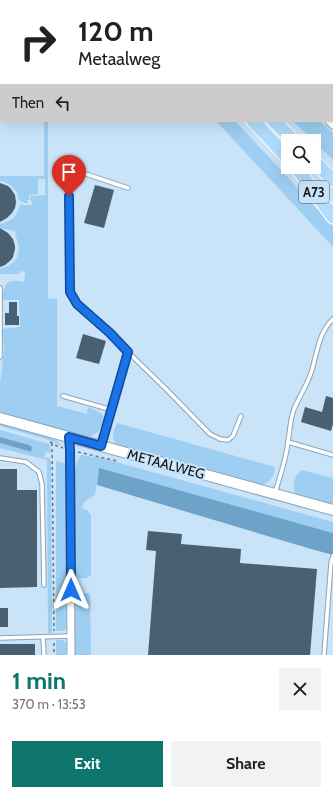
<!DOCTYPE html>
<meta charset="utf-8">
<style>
:root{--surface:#fff;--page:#f2f2f2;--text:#202124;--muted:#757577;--accent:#0f766e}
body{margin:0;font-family:Cabin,sans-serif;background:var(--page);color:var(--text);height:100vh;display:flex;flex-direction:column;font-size:15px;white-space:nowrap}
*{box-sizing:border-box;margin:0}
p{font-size:13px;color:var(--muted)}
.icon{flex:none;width:22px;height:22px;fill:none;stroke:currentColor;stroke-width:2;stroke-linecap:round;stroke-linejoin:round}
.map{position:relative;height:655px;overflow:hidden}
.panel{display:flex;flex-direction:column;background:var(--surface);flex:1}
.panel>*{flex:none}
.banner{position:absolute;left:0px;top:0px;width:333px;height:122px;box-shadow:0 4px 16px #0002;background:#fff;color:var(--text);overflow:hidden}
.fabs{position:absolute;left:281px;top:134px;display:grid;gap:8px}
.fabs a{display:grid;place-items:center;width:40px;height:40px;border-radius:0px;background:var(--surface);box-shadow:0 4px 16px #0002;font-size:20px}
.pin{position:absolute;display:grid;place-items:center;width:34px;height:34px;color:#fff;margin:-41px -17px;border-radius:50% 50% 50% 0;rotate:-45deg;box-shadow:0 0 4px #0007}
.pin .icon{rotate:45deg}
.me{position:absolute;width:44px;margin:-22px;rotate:0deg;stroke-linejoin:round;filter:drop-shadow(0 0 3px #0008)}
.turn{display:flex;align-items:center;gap:14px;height:84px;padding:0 12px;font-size:18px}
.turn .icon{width:52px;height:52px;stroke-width:2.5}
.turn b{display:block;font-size:28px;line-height:34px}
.then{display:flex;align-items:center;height:38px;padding:0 12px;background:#0003;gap:8px;font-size:15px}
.round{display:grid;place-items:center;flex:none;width:42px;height:42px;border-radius:0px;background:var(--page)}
.head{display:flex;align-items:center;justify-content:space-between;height:68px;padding:0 12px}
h1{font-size:24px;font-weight:700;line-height:30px;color:var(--accent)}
.primary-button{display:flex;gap:8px;margin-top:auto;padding:8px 12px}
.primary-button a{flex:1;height:46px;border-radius:0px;background:var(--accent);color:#fff;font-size:16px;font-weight:700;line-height:46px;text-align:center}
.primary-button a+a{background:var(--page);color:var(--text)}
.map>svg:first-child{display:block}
</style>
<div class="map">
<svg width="333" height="655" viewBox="0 0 333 655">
<rect width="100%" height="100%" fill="#c9e4f8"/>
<!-- green -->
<g fill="#9ecef1">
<polygon points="0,0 134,0 134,1 1,1 1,9 0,8"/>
<polygon points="212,0 333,0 333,23 332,22 332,1 213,1"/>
<path d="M44 121H48V299L57 298V406L87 414 88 407 101 413 104 418C101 429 99 434 88 437L0 415V385L4 350 2 329 20 327 19 300H2C4 283 6 279 24 282L25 272 20 271 19 274H0V269C19 264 23 251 15 235L16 233 14 230 12 231 10 230 0 228V224C12 221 17 217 20 205H32V201L30 200V196L45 195V179H38V194L29 195V200H27L28 203H24V202H21V201L19 200C18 191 10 182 0 181V176H44Z"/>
<polygon points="216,121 235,121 333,226 333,247"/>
<polygon points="293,121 320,121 333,133 333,160"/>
<polygon points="0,422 52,437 53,438 58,442 62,446 49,440 0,426"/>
<path d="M117 423 275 467C274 476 271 481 263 485L115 444C112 436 113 431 117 423Z"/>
<polygon points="0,430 50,444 51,453 46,452 44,457 51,459 52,633 48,633 47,460 0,448 0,443 31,452 29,445 0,437"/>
<polygon points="81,455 102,458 333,522 333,533 99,469 95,495 84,502 82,508 87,510 91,515 91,575 87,578 77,578 75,573 74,468 75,468 78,460"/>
<polygon points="56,461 65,463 66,629 62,631 56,631"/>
<path d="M301 470 333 478V503L330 504 295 494C292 485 294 477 301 470Z"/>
<polygon points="77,593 89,593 90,595 91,655 75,655 75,597"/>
<polygon points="56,640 63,640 66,643 66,655 56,655"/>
</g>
<!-- water -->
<g fill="#6da3c9">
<polygon points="0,437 29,445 32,447 31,452 0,443"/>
<polygon points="99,468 333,533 333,555 311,549 97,485"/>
</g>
<!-- building -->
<g fill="#496072">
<polygon points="0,183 8,186 11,189 15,195 16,202 15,208 12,213 7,218 0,222"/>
<polygon points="95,185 114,190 104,228 84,223"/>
<polygon points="0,228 8,233 13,239 15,246 15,249 13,257 11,260 5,265 0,267"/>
<polygon points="9,302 17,302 17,316 19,316 19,325 5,325 5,313 9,313"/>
<polygon points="83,334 106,341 99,364 76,358"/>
<polygon points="326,396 333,398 333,424 331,431 301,422 305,407 322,412"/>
<polygon points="0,469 17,469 17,490 37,490 37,587 0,588"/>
<polygon points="148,531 182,534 181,544 241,549 240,563 317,569 310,655 148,655 156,551 146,550"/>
<rect x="0" y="608" width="8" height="19"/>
<rect x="0" y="644" width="35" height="11"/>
</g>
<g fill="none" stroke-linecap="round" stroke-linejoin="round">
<defs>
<g id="lane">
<polyline points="128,188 80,172 74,174 69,181 70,292 77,304 110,333 128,352 165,388 210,434 220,439 228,440 233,436 241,416"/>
<polyline points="0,288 0,357"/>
<polyline points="63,396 112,410"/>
<polyline points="288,442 333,455"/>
<polyline points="102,445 128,352"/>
<polyline points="0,458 26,462 39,472 42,484 44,585"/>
<path d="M275 493C280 476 286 460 288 442 290 430 290 420 294 409 299 397 307 385 311 373 317 355 318 333 333 319"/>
<polyline points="43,637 44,655"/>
<polyline points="0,638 71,636"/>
<polyline points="324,655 331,563 333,556"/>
</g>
<g id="street">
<polyline points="216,0 217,1"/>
<polyline points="0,42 1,42"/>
<polyline points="329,121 333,125"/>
<polyline points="69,437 70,450 71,655"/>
</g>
<polyline id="secondary" points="0,418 333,510"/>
<g id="highway">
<polyline points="147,0 148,1"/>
<polyline points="168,0 169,1"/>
<polyline points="253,121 288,158"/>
<polyline points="274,121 294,141"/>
<polyline points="314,161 333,180"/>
<polyline points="296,167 333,217"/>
</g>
</defs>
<!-- lane casing -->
<use href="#lane" stroke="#8aa3b6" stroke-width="5.5"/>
<!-- street casing -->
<use href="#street" stroke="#8aa3b6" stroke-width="9"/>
<!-- secondary casing -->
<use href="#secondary" stroke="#8aa3b6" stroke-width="12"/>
<!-- highway casing -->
<use href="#highway" stroke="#fff" stroke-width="15"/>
<!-- path -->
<g stroke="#657683" stroke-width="1.5" stroke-dasharray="3 3" stroke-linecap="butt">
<polyline points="0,0 1,1"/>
<polyline points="50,442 57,446 63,448"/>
<polyline points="52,443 54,631"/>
<polyline points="78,452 117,461"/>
<polyline points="54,643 54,655"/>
</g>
<!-- lane -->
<use href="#lane" stroke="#fff" stroke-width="3.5"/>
<!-- street -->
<use href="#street" stroke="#fff" stroke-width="7"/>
<!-- secondary -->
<use href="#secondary" stroke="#fff" stroke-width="10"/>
<!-- highway -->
<use href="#highway" stroke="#b1ddfe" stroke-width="13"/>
</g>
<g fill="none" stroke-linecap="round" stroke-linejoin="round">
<defs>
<polyline id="route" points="69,196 70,292 77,304 110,333 128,352 101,446 69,437 70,450 71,590"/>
</defs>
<!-- route casing -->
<use href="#route" stroke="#114b97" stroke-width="10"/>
<!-- route -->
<use href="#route" stroke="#1a73e8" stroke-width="7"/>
</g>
<g text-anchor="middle" stroke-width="4" stroke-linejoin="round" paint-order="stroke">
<!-- shield labels -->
<rect fill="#c9e4f8" stroke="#45545f" stroke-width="1" x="299" y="181" width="30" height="22" rx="3"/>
<g font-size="13" font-weight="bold" fill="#0d161d">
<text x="314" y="197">A73</text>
</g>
<!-- street labels -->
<g font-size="14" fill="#0d161d" stroke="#c9e4f8">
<text transform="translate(166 464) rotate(15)" y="5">METAALWEG</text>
</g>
</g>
</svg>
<div class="fabs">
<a><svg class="icon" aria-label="search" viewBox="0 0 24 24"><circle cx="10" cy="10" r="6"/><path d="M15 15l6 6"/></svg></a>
</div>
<div class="pin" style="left:69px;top:196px;background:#d93025"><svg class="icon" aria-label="arrive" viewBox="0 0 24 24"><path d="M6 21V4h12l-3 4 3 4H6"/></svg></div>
<svg class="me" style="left:71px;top:590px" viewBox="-20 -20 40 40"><path d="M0-17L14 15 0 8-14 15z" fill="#1a73e8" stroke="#fff" stroke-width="4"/></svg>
<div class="banner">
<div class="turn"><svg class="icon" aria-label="right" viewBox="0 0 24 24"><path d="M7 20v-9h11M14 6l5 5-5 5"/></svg><div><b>120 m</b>Metaalweg</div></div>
<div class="then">Then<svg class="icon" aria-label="left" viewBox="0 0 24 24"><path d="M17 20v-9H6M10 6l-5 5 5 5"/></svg></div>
</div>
</div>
<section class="panel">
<div class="head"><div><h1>1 min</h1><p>370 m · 13:53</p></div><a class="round"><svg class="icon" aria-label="close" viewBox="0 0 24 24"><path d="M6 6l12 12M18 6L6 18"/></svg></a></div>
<div class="primary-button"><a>Exit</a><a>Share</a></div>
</section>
